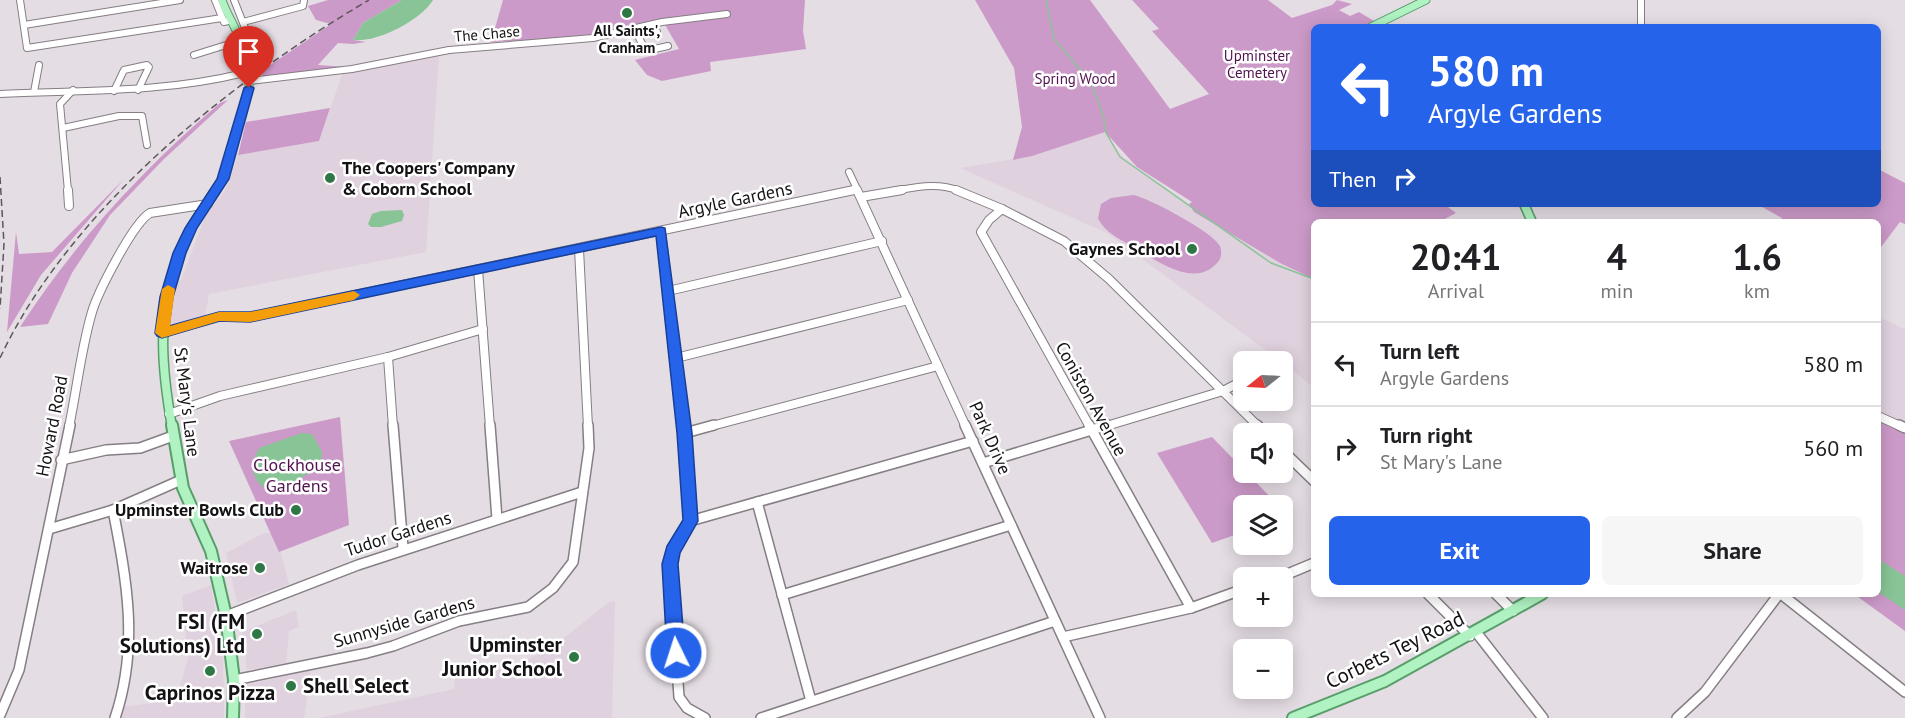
<!DOCTYPE html>
<meta charset="utf-8">
<style>
:root{--surface:#fff;--page:#f6f6f6;--text:#202124;--muted:#757577;--line:#e0e0e0;--accent:#2563eb}
body{margin:0;font-family:"PT Sans",sans-serif;background:var(--page);color:var(--text);height:100vh;display:flex;flex-direction:column;font-size:22px;white-space:nowrap}
*{box-sizing:border-box;margin:0}
p{font-size:20px;color:var(--muted)}
.icon{flex:none;width:33px;height:33px;fill:none;stroke:currentColor;stroke-width:2;stroke-linecap:round;stroke-linejoin:round}
.map{position:relative;flex:1;overflow:hidden}
.drawer{position:absolute;left:1311px;top:219px;width:570px;height:378px;display:flex;flex-direction:column;background:var(--surface);border-radius:9px;box-shadow:0 3px 15px #0003}
.drawer>*{flex:none}
.guide{position:absolute;left:1311px;top:24px;width:570px;height:183px;border-radius:9px;box-shadow:0 3px 15px #0003;background:#2563eb;color:#fff;overflow:hidden}
.needle{width:39px;rotate:252deg}
.buttons{position:absolute;left:1233px;top:351px;display:grid;gap:12px}
.buttons a{display:grid;place-items:center;width:60px;height:60px;border-radius:9px;background:var(--surface);box-shadow:0 3px 15px #0003;font-size:30px}
.pin{position:absolute;display:grid;place-items:center;width:51px;height:51px;color:#fff;margin:-62px -26px;border-radius:50% 50% 50% 0;rotate:-45deg;box-shadow:0 0 6px #0007}
.pin .icon{rotate:45deg}
.me{position:absolute;width:66px;margin:-33px;rotate:356deg;stroke-linejoin:round;filter:drop-shadow(0 0 4px #0008)}
.turn{display:flex;align-items:center;gap:21px;height:126px;padding:0 18px;font-size:27px}
.turn .icon{width:78px;height:78px;stroke-width:2.5}
.turn b{display:block;font-size:42px;line-height:51px}
.then{display:flex;align-items:center;height:57px;padding:0 18px;background:#0003;gap:12px;font-size:22px}
.eta{display:flex;justify-content:space-evenly;align-items:center;height:102px;text-align:center}
.eta b{font-size:36px;font-weight:800;line-height:42px}
.cta{display:flex;gap:12px;margin-top:auto;padding:12px 18px}
.cta a{flex:1;height:69px;border-radius:9px;background:var(--accent);color:#fff;font-size:24px;font-weight:800;line-height:69px;text-align:center}
.cta a+a{background:var(--page);color:var(--text)}
ul{padding:0;list-style:none}
li{display:flex;align-items:center;gap:18px;height:84px;padding:0 18px;border-top:2px solid var(--line)}
li div{flex:1}
li b{display:block;font-size:22px}
li em{font-style:normal}
.map>svg:first-child{display:block}
</style>
<div class="map">
<svg width="1905" height="718" viewBox="0 0 1905 718">
<rect width="100%" height="100%" fill="#e5dde4"/>
<!-- built -->
<g fill="#dfd1de">
<polygon points="439,55 426,252 209,294 205,317 156,332 165,283 181,280 205,217 225,190 238,155 319,141 343,72"/>
<polygon points="1105,131 1122,156 1192,206 1282,264 1314,279 1314,388 1282,362 1107,233 960,168 1032,156"/>
<polygon points="1878,317 1905,329 1905,428 1878,416"/>
<polygon points="273,532 277,538 289,584 237,603 226,553 262,534"/>
<polygon points="211,585 223,658 224,718 118,718 122,707 176,700 188,658 182,596"/>
<polygon points="615,601 612,718 319,718 454,689 455,678 513,667 554,646 609,602"/>
<polygon points="296,610 299,627 289,631 286,663 247,670 242,632"/>
<polygon points="311,670 304,718 245,718 246,685"/>
</g>
<!-- green -->
<g fill="#cc9ac8">
<polygon points="328,0 402,0 363,23 353,40 366,42 353,44 338,43 318,65 348,67 280,76 263,76 260,72 331,24 316,20 308,6"/>
<polygon points="503,0 805,0 803,31 806,49 710,62 711,71 662,81 647,75 635,60 679,49 664,23 574,38 491,42"/>
<polygon points="975,0 1090,0 1170,109 1209,94 1152,31 1159,29 1132,0 1268,0 1292,18 1332,5 1337,0 1352,4 1339,10 1350,16 1359,12 1374,21 1363,27 1314,27 1314,204 1444,204 1456,213 1439,222 1314,222 1314,279 1282,264 1194,212 1189,204 1192,202 1137,167 1105,132 1032,156 1013,160 1022,127 1014,68"/>
<path d="M228 100 164 159 110 215 72 273 48 324 20 327C75 242 143 169 220 103Z"/>
<polygon points="330,108 319,141 238,155 246,122"/>
<polygon points="1878,169 1905,183 1905,224 1900,222 1878,251 1878,222 1779,222 1782,218 1757,204 1878,204"/>
<polygon points="124,179 41,275 7,332 16,232 19,254 52,252"/>
<path d="M1133 195C1149 198 1213 232 1220 246 1222 252 1222 258 1217 263 1195 288 1158 262 1137 249 1124 241 1104 233 1098 218L1101 204 1111 198Z"/>
<polygon points="1878,416 1905,428 1905,631 1854,594 1878,594"/>
<polygon points="340,417 349,525 279,552 229,441"/>
<polygon points="1212,437 1278,505 1244,506 1243,532 1212,543 1157,453"/>
</g>
<!-- water -->
<g fill="#88c495">
<path d="M402 0H433C421 20 377 43 353 40L363 23Z"/>
<polygon points="402,210 404,215 402,221 381,227 371,227 368,224 372,214 381,211"/>
<path d="M302 433 312 434 322 452 321 465C307 474 290 487 273 489 261 491 253 477 253 467 252 461 257 454 259 448Z"/>
<polygon points="1878,559 1905,576 1905,610 1878,592"/>
</g>
<g fill="none" stroke-linecap="round" stroke-linejoin="round">
<!-- stream -->
<polyline stroke="#88c495" stroke-width="1.5" points="1046,0 1054,39 1091,82 1104,118 1105,131 1120,157 1271,263 1314,279"/>
<defs>
<g id="minor-far2">
<polyline points="20,0 27,48 222,18"/>
<polyline points="215,0 224,22 228,21"/>
<polyline points="234,0 247,33 237,37"/>
<polyline points="1641,0 1641,27"/>
<polyline points="243,22 303,6 304,0"/>
<polyline points="24,25 180,0"/>
<polyline points="640,28 643,33 639,38 646,51 668,46"/>
<polyline points="643,33 657,32"/>
<polyline points="194,55 239,41"/>
<polyline points="249,81 352,69 449,50 593,38 662,22 727,14"/>
<polyline points="114,91 124,70 147,65 149,67 138,90"/>
<polyline points="34,92 39,65"/>
<path d="M0 94C82 90 164 93 244 73"/>
<polyline points="63,128 119,116 142,116 147,145"/>
<polyline points="849,172 858,191"/>
<polyline points="68,191 60,104 73,90"/>
<polyline points="847,191 857,189"/>
<path d="M893 191C917 187 937 182 960 191"/>
</g>
<g id="minor-far1">
<polyline points="68,190 69,206"/>
<polyline points="857,190 966,427"/>
<polyline points="956,190 1002,209 1064,241 1109,279 1259,427"/>
<polyline points="861,197 902,190"/>
<polyline points="1002,209 989,220 981,232 1090,427"/>
<polyline points="661,231 684,427"/>
<polyline points="579,249 588,427"/>
<polyline points="478,269 490,427"/>
<polyline points="668,291 882,241"/>
<polyline points="162,333 219,317 250,317 854,190"/>
<polyline points="388,357 393,427"/>
<polyline points="676,358 908,300"/>
<polyline points="169,414 220,396 388,357 483,329"/>
<polyline points="1878,416 1902,427"/>
<path d="M69 427C77 389 81 349 92 312 98 292 133 223 150 213L208 204"/>
<polyline points="708,427 938,366"/>
<polyline points="1103,427 1223,391 1244,380"/>
</g>
<g id="minor">
<polyline points="393,425 403,548"/>
<polyline points="490,425 497,519"/>
<polyline points="684,425 690,521 672,551 670,564 679,697 687,708 705,718"/>
<polyline points="965,425 1100,718"/>
<polyline points="1089,425 1191,608"/>
<polyline points="1257,425 1266,434"/>
<polyline points="1899,425 1905,428"/>
<polyline points="685,433 714,425"/>
<polyline points="1282,450 1314,481"/>
<polyline points="61,460 106,450 140,448 173,436"/>
<polyline points="983,463 1108,425"/>
<polyline points="757,502 811,701"/>
<path d="M113 510C127 582 139 646 115 718"/>
<polyline points="690,521 973,441"/>
<polyline points="49,529 113,510 181,480"/>
<polyline points="1278,578 1314,563"/>
<polyline points="1428,594 1470,636"/>
<polyline points="1496,594 1513,611"/>
<polyline points="1781,594 1905,692"/>
<polyline points="782,595 1011,525"/>
<polyline points="226,616 358,565 582,492"/>
<polyline points="1476,632 1543,718"/>
<polyline points="1063,637 1191,608 1244,589"/>
<polyline points="234,680 367,653 393,646 459,621 528,607 553,588 573,562 589,448 588,425"/>
<polyline points="0,715 19,670 70,425"/>
<polyline points="761,718 1055,621"/>
<polyline points="1677,718 1705,692 1779,594"/>
</g>
<g id="major-far2">
<polyline points="1371,27 1426,0"/>
<path d="M215 191 223 179 249 88V81L244 73C252 49 229 22 222 0"/>
</g>
<g id="major-far1">
<polyline points="1524,204 1532,222"/>
<path d="M172 427C161 364 157 315 179 254 187 230 203 210 216 190"/>
</g>
<g id="major">
<polyline points="172,425 183,488 211,551 226,616 234,680 233,718"/>
<polyline points="1293,718 1385,681 1542,594"/>
</g>
</defs>
<!-- minor-far2 casing -->
<use href="#minor-far2" stroke="#857e84" stroke-width="8"/>
<!-- minor-far1 casing -->
<use href="#minor-far1" stroke="#857e84" stroke-width="10"/>
<!-- minor casing -->
<use href="#minor" stroke="#857e84" stroke-width="12"/>
<!-- major-far2 casing -->
<use href="#major-far2" stroke="#589e6a" stroke-width="9"/>
<!-- major-far1 casing -->
<use href="#major-far1" stroke="#589e6a" stroke-width="11"/>
<!-- major casing -->
<use href="#major" stroke="#589e6a" stroke-width="14"/>
<!-- minor-far2 -->
<use href="#minor-far2" stroke="#fff" stroke-width="6"/>
<!-- minor-far1 -->
<use href="#minor-far1" stroke="#fff" stroke-width="8"/>
<!-- minor -->
<use href="#minor" stroke="#fff" stroke-width="9"/>
<!-- major-far2 -->
<use href="#major-far2" stroke="#b0f2c2" stroke-width="7"/>
<!-- major-far1 -->
<use href="#major-far1" stroke="#b0f2c2" stroke-width="8"/>
<!-- major -->
<use href="#major" stroke="#b0f2c2" stroke-width="10"/>
<!-- rail -->
<g stroke="#5c585c" stroke-width="1.5" stroke-dasharray="7 4" stroke-linecap="butt">
<polyline points="0,177 4,244 0,309"/>
<path d="M0 358C70 209 229 82 369 0"/>
</g>
</g>
<!-- route -->
<polygon fill="#2563eb" stroke="#184099" stroke-width="1.5" points="249,85 254,88 229,179 197,228 186,253 173,297 169,326 219,312 250,312 661,227 665,228 692,433 698,521 680,553 678,564 685,653 682,658 676,661 670,658 667,653 662,564 667,546 683,520 677,433 656,236 250,322 219,321 162,338 157,336 155,333 160,297 173,253 185,228 217,179 244,88"/>
<!-- slow -->
<polygon fill="#f59e0b" points="168,285 175,289 170,326 219,312 250,312 354,291 360,295 354,300 250,322 219,321 162,338 155,333 162,289"/>
<!-- markers -->
<g fill="#2f7744" stroke="#fff" stroke-width="2">
<circle cx="627" cy="13" r="6"/>
<circle cx="330" cy="178" r="6"/>
<circle cx="1192" cy="249" r="6"/>
<circle cx="296" cy="510" r="6"/>
<circle cx="260" cy="568" r="6"/>
<circle cx="257" cy="634" r="6"/>
<circle cx="574" cy="657" r="6"/>
<circle cx="210" cy="671" r="6"/>
<circle cx="291" cy="686" r="6"/>
</g>
<g text-anchor="middle" stroke-width="5" stroke-linejoin="round" paint-order="stroke">
<!-- far-poi labels -->
<g font-size="15" font-weight="bold" fill="#141214" stroke="#fff">
<text x="627" y="36">All Saints',<tspan x="627" dy="17">Cranham</tspan></text>
</g>
<!-- far-street labels -->
<g font-size="15" fill="#141214" stroke="#fff">
<text transform="translate(487 34) rotate(-5)" y="5">The Chase</text>
</g>
<!-- far-park labels -->
<g font-size="15" fill="#51124f" stroke="#fff">
<text x="1257" y="61">Upminster<tspan x="1257" dy="17">Cemetery</tspan></text>
<text x="1075" y="84">Spring Wood</text>
</g>
<!-- poi labels -->
<g font-size="18" font-weight="bold" fill="#141214" stroke="#fff" text-anchor="end">
<text x="342" y="174" text-anchor="start">The Coopers' Company<tspan x="342" dy="21">&amp; Coborn School</tspan></text>
<text x="1180" y="255">Gaynes School</text>
<text x="284" y="516">Upminster Bowls Club</text>
<text x="248" y="574">Waitrose</text>
</g>
<!-- street labels -->
<g font-size="18" fill="#141214" stroke="#fff">
<text transform="translate(735 200) rotate(-12)" y="6">Argyle Gardens</text>
<text transform="translate(1091 399) rotate(61)" y="6">Coniston Avenue</text>
<text transform="translate(187 402) rotate(83)" y="6">St Mary's Lane</text>
<text transform="translate(52 426) rotate(-79)" y="6">Howard Road</text>
<text transform="translate(990 438) rotate(66)" y="6">Park Drive</text>
<text transform="translate(398 534) rotate(-18)" y="6">Tudor Gardens</text>
<text transform="translate(404 622) rotate(-16)" y="6">Sunnyside Gardens</text>
</g>
<!-- park labels -->
<g font-size="18" fill="#51124f" stroke="#fff">
<text x="297" y="471">Clockhouse<tspan x="297" dy="21">Gardens</tspan></text>
</g>
<!-- near-poi labels -->
<g font-size="21" font-weight="bold" fill="#141214" stroke="#fff" text-anchor="end">
<text x="245" y="629">FSI (FM<tspan x="245" dy="24">Solutions) Ltd</tspan></text>
<text x="562" y="652">Upminster<tspan x="562" dy="24">Junior School</tspan></text>
<text x="303" y="693" text-anchor="start">Shell Select</text>
<text x="210" y="700" text-anchor="middle">Caprinos Pizza</text>
</g>
<!-- near-street labels -->
<g font-size="21" fill="#141214" stroke="#fff">
<text transform="translate(1395 650) rotate(-26)" y="7">Corbets Tey Road</text>
</g>
</g>
</svg>
<div class="buttons">
<a><svg class="needle" viewBox="-14 -14 28 28"><path d="M0-13l5 13h-10z" fill="#e53935"/><path d="M0 13l5-13h-10z" fill="#757577"/></svg></a>
<a><svg class="icon" aria-label="sound" viewBox="0 0 24 24"><path d="M4 9h4l5-4v14l-5-4H4zM17 9q2 3 0 6"/></svg></a>
<a><svg class="icon" aria-label="layers" viewBox="0 0 24 24"><path d="M12 4l9 5-9 5-9-5zM3 14l9 5 9-5"/></svg></a>
<a>+</a>
<a>−</a>
</div>
<div class="pin" style="left:249px;top:88px;background:#d93025"><svg class="icon" aria-label="arrive" viewBox="0 0 24 24"><path d="M6 21V4h12l-3 4 3 4H6"/></svg></div>
<svg class="me" style="left:676px;top:653px" viewBox="-20 -20 40 40"><circle r="17" fill="#2563eb" stroke="#fff" stroke-width="3"/><path d="M0-11L8 9 0 5-8 9z" fill="#fff"/></svg>
<div class="guide">
<div class="turn"><svg class="icon" aria-label="left" viewBox="0 0 24 24"><path d="M17 20v-9H6M10 6l-5 5 5 5"/></svg><div><b>580 m</b>Argyle Gardens</div></div>
<div class="then">Then<svg class="icon" aria-label="right" viewBox="0 0 24 24"><path d="M7 20v-9h11M14 6l5 5-5 5"/></svg></div>
</div>
<section class="drawer">
<div class="eta">
<div><b>20:41</b><p>Arrival</p></div>
<div><b>4</b><p>min</p></div>
<div><b>1.6</b><p>km</p></div>
</div>
<ul>
<li><svg class="icon" aria-label="left" viewBox="0 0 24 24"><path d="M17 20v-9H6M10 6l-5 5 5 5"/></svg><div><b>Turn left</b><p>Argyle Gardens</p></div><em>580 m</em></li>
<li><svg class="icon" aria-label="right" viewBox="0 0 24 24"><path d="M7 20v-9h11M14 6l5 5-5 5"/></svg><div><b>Turn right</b><p>St Mary's Lane</p></div><em>560 m</em></li>
</ul>
<div class="cta"><a>Exit</a><a>Share</a></div>
</section>
</div>
